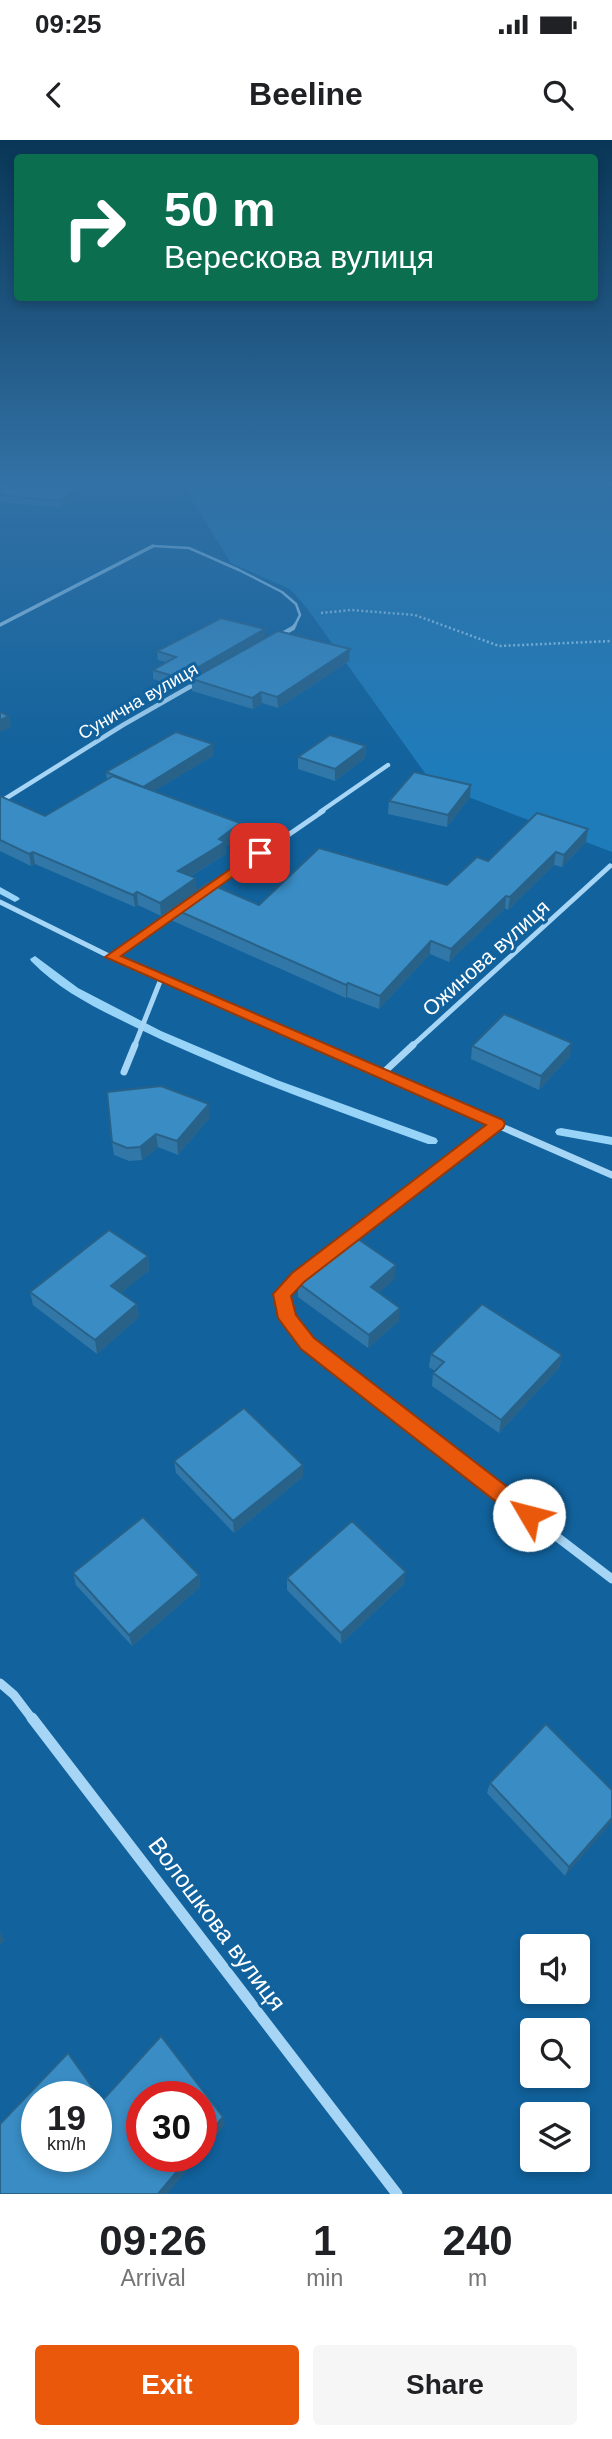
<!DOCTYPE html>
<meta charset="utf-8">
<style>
:root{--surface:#fff;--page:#f6f6f6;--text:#202124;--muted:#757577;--accent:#ea580c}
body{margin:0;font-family:Helvetica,sans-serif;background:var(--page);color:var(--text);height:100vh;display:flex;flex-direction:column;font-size:26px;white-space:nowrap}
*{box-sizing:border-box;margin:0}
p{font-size:23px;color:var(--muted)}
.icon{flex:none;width:38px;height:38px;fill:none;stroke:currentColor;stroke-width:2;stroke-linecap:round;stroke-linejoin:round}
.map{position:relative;height:2054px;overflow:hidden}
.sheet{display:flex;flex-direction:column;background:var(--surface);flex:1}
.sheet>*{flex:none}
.hud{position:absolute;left:14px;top:14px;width:584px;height:147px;border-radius:7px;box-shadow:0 4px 10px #0003;background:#0b6e4f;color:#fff;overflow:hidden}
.buttons{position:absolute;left:520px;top:1794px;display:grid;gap:14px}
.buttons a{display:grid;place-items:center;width:70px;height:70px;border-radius:7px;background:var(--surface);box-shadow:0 4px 10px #0003;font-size:35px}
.speed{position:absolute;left:21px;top:1941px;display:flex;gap:14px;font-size:35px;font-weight:700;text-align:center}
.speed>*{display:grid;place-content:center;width:91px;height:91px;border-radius:50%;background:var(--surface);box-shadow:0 4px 10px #0003;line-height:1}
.speed small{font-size:18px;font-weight:400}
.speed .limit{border:10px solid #d22;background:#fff;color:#111}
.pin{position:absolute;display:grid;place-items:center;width:60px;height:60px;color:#fff;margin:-30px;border-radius:14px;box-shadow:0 4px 10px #0006}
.me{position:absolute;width:77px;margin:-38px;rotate:307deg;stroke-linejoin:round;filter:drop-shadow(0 0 5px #0008)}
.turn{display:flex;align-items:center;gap:24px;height:147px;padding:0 35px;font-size:32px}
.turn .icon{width:91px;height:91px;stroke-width:2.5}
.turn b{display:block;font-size:49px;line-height:60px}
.eta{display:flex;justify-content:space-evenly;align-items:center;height:119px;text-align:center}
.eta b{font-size:42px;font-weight:800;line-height:49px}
.primary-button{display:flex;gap:14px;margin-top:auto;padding:14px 35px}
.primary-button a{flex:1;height:80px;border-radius:7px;background:var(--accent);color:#fff;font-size:28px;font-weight:800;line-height:80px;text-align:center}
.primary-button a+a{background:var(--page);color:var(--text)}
.status{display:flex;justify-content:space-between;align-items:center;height:49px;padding:0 35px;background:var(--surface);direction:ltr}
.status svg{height:19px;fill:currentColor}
header{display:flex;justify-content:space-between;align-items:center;height:91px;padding:0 35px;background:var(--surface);font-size:32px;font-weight:800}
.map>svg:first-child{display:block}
</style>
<div class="status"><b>09:25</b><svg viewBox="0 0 49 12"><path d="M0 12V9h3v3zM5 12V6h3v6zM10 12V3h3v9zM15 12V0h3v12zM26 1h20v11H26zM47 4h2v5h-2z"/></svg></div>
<header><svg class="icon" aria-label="back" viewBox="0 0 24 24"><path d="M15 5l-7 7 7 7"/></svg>Beeline<svg class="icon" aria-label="search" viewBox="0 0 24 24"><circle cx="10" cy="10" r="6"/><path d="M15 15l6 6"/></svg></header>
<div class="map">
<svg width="612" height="2054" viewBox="0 0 612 2054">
<rect width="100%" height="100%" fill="#11629d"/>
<!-- green -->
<polygon fill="#1f7cba" points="179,339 612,339 612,712 432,643 306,467 290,449 231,423"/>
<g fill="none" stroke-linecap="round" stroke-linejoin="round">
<!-- stream -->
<g fill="#98d3f8" fill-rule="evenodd">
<polygon points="0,747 18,757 20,759 15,762 0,754"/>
<path d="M35 816 78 848 161 891 277 940 436 998 438 1001 436 1004H428C329 968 229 933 135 887 98 869 60 851 31 821L30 819Z"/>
<polygon points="561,988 612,997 612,1005 557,995 555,992 557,989"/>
</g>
<!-- path -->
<g stroke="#a6d5f5" stroke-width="2.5" stroke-dasharray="2 2.5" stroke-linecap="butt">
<polyline points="609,339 612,346"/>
<polyline points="321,473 351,470 415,475 499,506 612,501"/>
</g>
<!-- service-far1 -->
<polyline stroke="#a6d5f5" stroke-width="2.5" points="153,406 189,408 239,430 282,452 296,464 300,475 294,487"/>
<!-- service -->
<polyline stroke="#a6d5f5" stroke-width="3.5" points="293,488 295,485"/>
<!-- minor-far5 -->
<polyline stroke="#a6d5f5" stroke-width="3.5" points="0,485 153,406"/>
<!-- minor-far4 -->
<g stroke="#a6d5f5" stroke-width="4.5">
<polyline points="277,497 293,488"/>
<polyline points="0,662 123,585 200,541"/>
<polyline points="320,672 388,625"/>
</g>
<!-- minor-far3 -->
<g stroke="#a6d5f5" stroke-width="5">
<polyline points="207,751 323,671"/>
<polyline points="0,762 111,817 318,907"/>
<polyline points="111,817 180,769"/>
<polyline points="134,907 161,839"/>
<polyline points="411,907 610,726"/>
</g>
<!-- minor-far2 -->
<g stroke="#a6d5f5" stroke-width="7">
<polyline points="314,905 612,1035"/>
<polyline points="124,932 135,905"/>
<polyline points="383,933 413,905"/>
<polyline points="309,1204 291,1180 282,1154 298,1138 497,984"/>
</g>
<!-- minor-far1 -->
<g stroke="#a6d5f5" stroke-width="9">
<polyline points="307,1202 343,1233 612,1439"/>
<polyline points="0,1543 14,1555 33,1580"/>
</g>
<!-- minor -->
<polyline stroke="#a6d5f5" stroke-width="11" points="32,1578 397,2054"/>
</g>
<!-- wall -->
<g fill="#3178a9">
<polygon points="99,339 61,368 0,362 0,344"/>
<polygon points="265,489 265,498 350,509 349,521 278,568 262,563 253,569 192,551 192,540 180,547 153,539 153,530 166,522 158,520 157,511"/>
<polygon points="366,606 365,618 335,641 298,629 298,617"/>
<polygon points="214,615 154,651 240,683 241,696 225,707 226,714 191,736 197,750 259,765 447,745 488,721 586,702 562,727 554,725 508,770 505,768 449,822 430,814 379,869 347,857 346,858 173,781 172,769 161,776 138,765 135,767 35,724 31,726 0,711 0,656 45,676 107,640 106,632"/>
<polygon points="470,657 447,687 388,674 389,661"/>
<polygon points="472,906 570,916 539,950 471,919"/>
<polygon points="210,977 178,1015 158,1007 142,1020 129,1021 114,1015 112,1002"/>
<polygon points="148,1116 149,1130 121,1153 137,1164 139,1177 97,1214 33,1165 30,1152"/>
<polygon points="395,1139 379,1152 399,1181 368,1208 298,1157 298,1143"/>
<polygon points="431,1214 562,1215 559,1228 499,1293 432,1246 433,1233 435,1231 429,1227"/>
<polygon points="174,1321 303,1325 303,1337 234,1393 176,1333"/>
<polygon points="73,1433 199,1435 200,1447 132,1506 76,1445"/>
<polygon points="287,1438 404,1444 341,1504 287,1450"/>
<polygon points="490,1643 612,1650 565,1736 487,1653"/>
</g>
<!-- shaded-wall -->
<g fill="#286289">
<polygon points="89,339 99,339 61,368 60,361"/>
<polygon points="265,489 265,498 180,547 179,538"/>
<polygon points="350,509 349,521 278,568 277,557"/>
<polygon points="261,552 262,563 253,569 252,558"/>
<polygon points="9,576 11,587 0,592 0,580"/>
<polygon points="213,604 214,615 144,657 143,647"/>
<polygon points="366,606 365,618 335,641 335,629"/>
<polygon points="471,645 470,657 447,687 448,675"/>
<polygon points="240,683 241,696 225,707 226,714 179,743 178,731"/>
<polygon points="588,689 586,702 562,727 564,715"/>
<polygon points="33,712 35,724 31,726 29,714"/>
<polygon points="556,712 554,725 508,770 510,757"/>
<polygon points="196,738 197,751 161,776 160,763"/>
<polygon points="137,752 138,765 135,767 133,755"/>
<polygon points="506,756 505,768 449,822 451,809"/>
<polygon points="431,801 430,814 379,869 380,856"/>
<polygon points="348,843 347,857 346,858 346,845"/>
<polygon points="572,903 570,916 539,950 541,936"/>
<polygon points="209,964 210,977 178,1015 177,1001"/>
<polygon points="156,994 158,1007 142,1020 140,1007"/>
<polygon points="148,1116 149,1130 114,1159 111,1146"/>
<polygon points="396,1125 395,1139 370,1160 371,1147"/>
<polygon points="137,1164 139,1177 97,1214 95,1200"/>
<polygon points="400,1168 399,1181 368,1208 369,1195"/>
<polygon points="562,1215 559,1228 499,1293 501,1280"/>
<polygon points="303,1325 303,1337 234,1393 233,1381"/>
<polygon points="406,1432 404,1444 341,1504 341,1493"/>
<polygon points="199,1435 200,1447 132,1506 129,1495"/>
<polygon points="612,1678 612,1682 565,1736 569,1727"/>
<polygon points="0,1792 5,1800 0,1805"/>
<polygon points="223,1977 225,1985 201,2013 201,2003"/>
<polygon points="190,2016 199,2016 167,2054 158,2054"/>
</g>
<!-- building -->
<g fill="#398cc4" stroke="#286289" stroke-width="2" fill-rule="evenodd">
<polygon points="9,339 89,339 60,361 0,355 0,344"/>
<polygon points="221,478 265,489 179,538 153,530 176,517 157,511"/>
<polygon points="278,491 350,509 277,557 261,552 252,558 192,539"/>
<polygon points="0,572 9,576 0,580"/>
<polygon points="176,592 213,604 143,647 106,632"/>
<polygon points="330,595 366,606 335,629 298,617"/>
<polygon points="414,632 471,645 448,675 389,661"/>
<polygon points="113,636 240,683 219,699 225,702 178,731 196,738 160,763 137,752 133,755 33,712 29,714 0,700 0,656 45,676"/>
<polygon points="537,673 588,689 564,715 556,712 510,757 506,756 451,809 431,801 380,856 348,843 346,845 172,768 208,743 259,765 319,708 447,745 477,717 488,721"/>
<polygon points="504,874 572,903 541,936 472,906"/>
<polygon points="161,946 209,964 177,1001 156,994 140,1007 127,1008 112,1002 107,952"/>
<polygon points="109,1090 148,1116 111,1146 137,1164 95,1200 30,1152"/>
<polygon points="355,1097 396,1125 371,1147 400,1168 369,1195 298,1143"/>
<polygon points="482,1164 562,1215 501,1280 433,1233 444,1222 431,1214"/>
<polygon points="244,1268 303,1325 233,1381 174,1321"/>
<polygon points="143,1377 199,1435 129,1495 73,1433"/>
<polygon points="352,1381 406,1432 341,1493 287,1438"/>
<polygon points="546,1584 612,1650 612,1678 569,1727 490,1643"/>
<path d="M161 1896 223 1977 201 2003V1956H142V2016H190L158 2054H0V1984L68 1913 102 1961ZM37 1956H96V2016H37Z"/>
</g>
<!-- sky -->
<linearGradient id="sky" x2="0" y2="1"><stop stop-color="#093656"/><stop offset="0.54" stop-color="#3271a5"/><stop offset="1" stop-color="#3271a5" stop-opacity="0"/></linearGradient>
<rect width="612" height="626" fill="url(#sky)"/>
<!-- route -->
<polygon fill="#ea580c" stroke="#983908" stroke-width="2" points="256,711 266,713 121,816 503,980 505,984 503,988 304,1142 291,1156 296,1175 314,1198 536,1369 539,1375 536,1382 529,1385 522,1382 301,1209 278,1178 273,1154 292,1133 486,985 105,817"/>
<g text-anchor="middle" stroke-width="6" stroke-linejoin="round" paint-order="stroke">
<!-- far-street labels -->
<g font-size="18" fill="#fff" stroke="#11629d">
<text transform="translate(138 561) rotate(-30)" y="6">Сунична вулиця</text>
</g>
<!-- street labels -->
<g font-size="21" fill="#fff" stroke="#11629d">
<text transform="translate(486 818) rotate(-42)" y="7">Ожинова вулиця</text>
</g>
<!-- near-street labels -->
<g font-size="24" fill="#fff" stroke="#11629d">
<text transform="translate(217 1784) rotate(53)" y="8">Волошкова вулиця</text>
</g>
</g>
</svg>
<div class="buttons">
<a><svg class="icon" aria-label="sound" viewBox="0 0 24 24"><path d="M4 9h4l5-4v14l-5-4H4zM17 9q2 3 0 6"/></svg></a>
<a><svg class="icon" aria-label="search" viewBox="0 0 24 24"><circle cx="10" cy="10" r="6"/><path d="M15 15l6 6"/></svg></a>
<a><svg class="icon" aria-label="layers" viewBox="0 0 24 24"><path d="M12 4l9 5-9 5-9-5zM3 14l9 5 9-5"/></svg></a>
</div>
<div class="speed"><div>19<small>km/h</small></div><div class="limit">30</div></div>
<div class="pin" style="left:260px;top:713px;background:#d93025"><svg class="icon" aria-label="arrive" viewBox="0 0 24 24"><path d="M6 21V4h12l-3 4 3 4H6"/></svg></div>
<svg class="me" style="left:529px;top:1375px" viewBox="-20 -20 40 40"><circle r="19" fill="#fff"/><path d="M0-13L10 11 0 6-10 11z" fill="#ea580c"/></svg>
<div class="hud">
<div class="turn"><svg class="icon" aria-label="right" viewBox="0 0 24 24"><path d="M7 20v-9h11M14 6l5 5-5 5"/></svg><div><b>50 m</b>Верескова вулиця</div></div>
</div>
</div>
<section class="sheet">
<div class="eta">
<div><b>09:26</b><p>Arrival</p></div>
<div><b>1</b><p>min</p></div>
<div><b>240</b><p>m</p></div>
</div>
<div class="primary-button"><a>Exit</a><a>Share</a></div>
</section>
